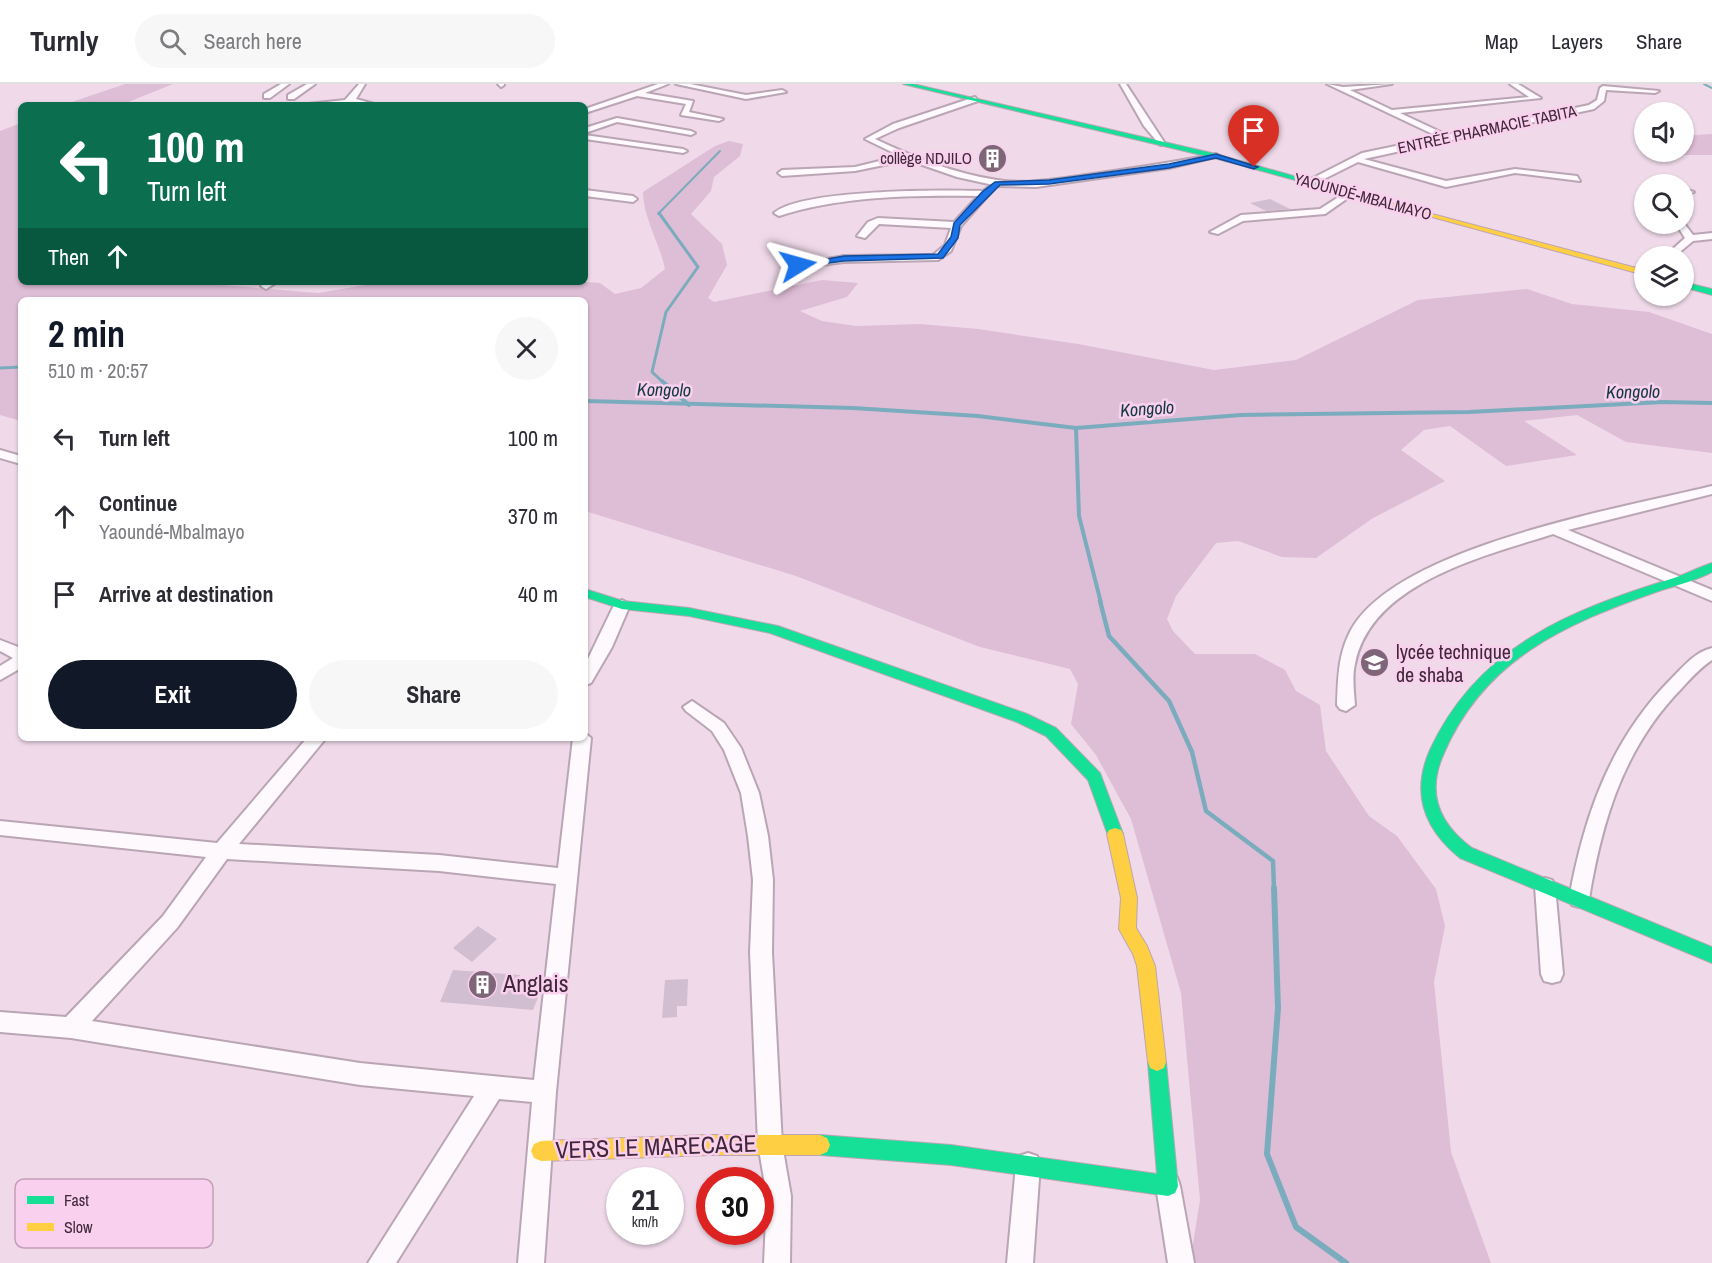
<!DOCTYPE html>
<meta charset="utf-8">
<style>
:root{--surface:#fff;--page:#f7f7f7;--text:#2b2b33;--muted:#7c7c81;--line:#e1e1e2;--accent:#111827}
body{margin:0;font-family:"Archivo Narrow",sans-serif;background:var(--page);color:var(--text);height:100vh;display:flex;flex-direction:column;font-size:22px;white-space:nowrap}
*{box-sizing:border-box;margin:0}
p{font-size:20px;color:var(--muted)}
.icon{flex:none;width:33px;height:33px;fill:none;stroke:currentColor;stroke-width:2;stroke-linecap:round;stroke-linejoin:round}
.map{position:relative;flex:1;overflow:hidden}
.sheet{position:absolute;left:18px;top:213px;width:570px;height:444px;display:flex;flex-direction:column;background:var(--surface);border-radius:9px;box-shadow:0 2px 4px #0004}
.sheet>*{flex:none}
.hud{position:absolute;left:18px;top:18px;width:570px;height:183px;border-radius:9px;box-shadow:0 2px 4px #0004;background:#0b6e4f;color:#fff;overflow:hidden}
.controls{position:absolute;left:1634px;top:18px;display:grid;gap:12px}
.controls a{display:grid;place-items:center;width:60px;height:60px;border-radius:50%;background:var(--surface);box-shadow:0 2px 4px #0004;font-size:30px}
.speed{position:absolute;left:606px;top:1083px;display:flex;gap:12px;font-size:30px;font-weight:700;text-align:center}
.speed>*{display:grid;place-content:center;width:78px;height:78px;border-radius:50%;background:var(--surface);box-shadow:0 2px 4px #0004;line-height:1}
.speed small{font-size:15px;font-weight:400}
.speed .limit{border:9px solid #d22;background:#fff;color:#111}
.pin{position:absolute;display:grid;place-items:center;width:51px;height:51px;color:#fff;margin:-62px -26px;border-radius:50% 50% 50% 0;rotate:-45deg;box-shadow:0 0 6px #0007}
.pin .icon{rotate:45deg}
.me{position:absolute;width:66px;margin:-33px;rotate:82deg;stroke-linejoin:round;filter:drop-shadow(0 0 4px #0008)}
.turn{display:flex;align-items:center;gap:21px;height:126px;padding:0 30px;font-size:27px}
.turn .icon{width:78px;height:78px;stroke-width:2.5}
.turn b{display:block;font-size:42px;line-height:51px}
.then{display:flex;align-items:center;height:57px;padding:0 30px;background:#0003;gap:12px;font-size:22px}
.round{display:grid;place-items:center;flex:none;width:63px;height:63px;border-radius:32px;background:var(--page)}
.overview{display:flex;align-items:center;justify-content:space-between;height:102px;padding:0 30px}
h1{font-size:36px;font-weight:700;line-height:45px;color:var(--accent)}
.cta{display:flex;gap:12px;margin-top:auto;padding:12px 30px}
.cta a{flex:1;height:69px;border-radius:36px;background:var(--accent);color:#fff;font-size:24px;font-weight:700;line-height:69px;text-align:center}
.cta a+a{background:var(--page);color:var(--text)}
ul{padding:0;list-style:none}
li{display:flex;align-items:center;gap:18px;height:78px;padding:0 30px}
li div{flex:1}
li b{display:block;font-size:22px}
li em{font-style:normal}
header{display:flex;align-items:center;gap:36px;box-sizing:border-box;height:84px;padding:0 30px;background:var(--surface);border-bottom:2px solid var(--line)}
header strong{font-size:28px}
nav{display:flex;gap:33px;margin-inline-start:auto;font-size:21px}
.search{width:420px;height:54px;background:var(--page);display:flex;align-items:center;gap:15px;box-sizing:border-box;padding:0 21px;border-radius:33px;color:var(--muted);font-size:22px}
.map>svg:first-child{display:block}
</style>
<header>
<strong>Turnly</strong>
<div class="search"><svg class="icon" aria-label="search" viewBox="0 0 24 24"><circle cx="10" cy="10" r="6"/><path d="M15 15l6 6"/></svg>Search here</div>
<nav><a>Map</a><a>Layers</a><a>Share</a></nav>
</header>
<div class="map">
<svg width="1712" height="1179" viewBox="0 0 1712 1179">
<rect width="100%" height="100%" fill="#f0daea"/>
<!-- green -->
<g fill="#debdd6">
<polygon points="125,0 173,0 121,21 63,21"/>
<path d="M21 39V198H185L318 209 383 198H585L600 199 615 210 641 204 665 185C660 160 643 133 643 108L715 62 729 57 743 60 740 72 714 93 711 107 691 130 722 160 727 181 708 214 714 218 822 196 858 199 847 213 800 227 822 237 856 242 920 240 978 245 1078 260 1214 286 1296 276 1418 216 1527 205 1572 220 1649 228 1712 250V369L1626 358 1577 331 1524 337 1577 371 1506 382 1450 342 1424 346 1401 366 1445 397 1373 434 1316 474 1282 473 1238 457 1216 459 1176 512 1167 535 1173 547 1195 570H1255L1285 586 1296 607 1320 621 1326 667 1369 732 1397 752 1436 805 1445 842 1434 898 1451 1068 1491 1179H1190L1200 1116 1181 909 1131 735 1096 671 1071 640 1078 600 1070 585 980 563 796 492 585 427V216H21V337L0 331V47Z"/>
<polygon points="1712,50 1712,71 1674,71 1664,68 1683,68 1683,52"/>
</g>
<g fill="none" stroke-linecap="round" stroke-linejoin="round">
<!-- stream-far4 -->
<g stroke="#7bacbe" stroke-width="2">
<polyline points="1704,0 1712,4"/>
<polyline points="658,130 720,67"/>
</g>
<!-- stream-far3 -->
<g stroke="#7bacbe" stroke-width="3">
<polyline points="659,129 698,183 666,228 652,288 664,299"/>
<polyline points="0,284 21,283"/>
</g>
<!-- stream-far2 -->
<g stroke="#7bacbe" stroke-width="4">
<polyline points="662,297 689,321"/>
<polyline points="585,317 853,324 978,332 1076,344 1241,331 1469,328 1663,318 1712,319"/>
<polyline points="1076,344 1079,432 1101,519"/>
</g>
<!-- stream-far1 -->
<polyline stroke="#7bacbe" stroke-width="4.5" points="1100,517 1109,552 1169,617 1192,668 1206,727 1273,777 1274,806"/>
<!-- stream -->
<polyline stroke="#7bacbe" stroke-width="6" points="1274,804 1278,924 1267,1070 1296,1143 1346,1179"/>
</g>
<!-- building -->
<g fill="#d1bed1">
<polygon points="1270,115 1290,125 1266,127 1250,119"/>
<polygon points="478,842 497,855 472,878 453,864"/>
<polygon points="453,886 520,891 513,909 539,911 533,926 440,918"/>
<polygon points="688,895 687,922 677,922 677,933 662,934 665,896"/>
</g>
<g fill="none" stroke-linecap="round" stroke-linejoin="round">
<defs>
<g id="street">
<polygon points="281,0 289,0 270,14 264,14 264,10"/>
<polygon points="307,0 315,0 294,15 288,15 288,11"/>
<polygon points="359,0 365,0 356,15 378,21 351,18 299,21 345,16"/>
<polygon points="498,0 504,0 504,1 501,3"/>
<polygon points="658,0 668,0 645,9 693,17 689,28 723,35 719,37 681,31 686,20 637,12 585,29 585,25"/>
<polygon points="676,0 690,0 746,11 782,6 786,8 746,15"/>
<polygon points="1120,0 1126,0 1166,61 1160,61 1144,42"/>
<polygon points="1327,0 1343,3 1392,0 1350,6 1392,26 1529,13 1510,0 1518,0 1541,14 1400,29 1447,51 1589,21 1597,16 1600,4 1603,2 1659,7 1655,9 1606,6 1604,17 1594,25 1364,75 1446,97 1515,85 1577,92 1580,97 1515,89 1446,103 1358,78 1312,101 1309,96 1362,69 1439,53"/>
<path d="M975 13 978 17 899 44 875 55C914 73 955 90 997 96 1029 101 1062 94 1093 90 1135 84 1175 78 1216 70L1220 72 1169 84 1036 103 998 102 957 93 908 76 855 87 782 92 778 89 782 86 855 83 900 72 865 55 893 40Z"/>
<polygon points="617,34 691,47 695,49 691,51 617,38 585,49 585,44"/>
<polygon points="585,51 683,65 687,67 683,69 585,55"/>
<path d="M989 103 993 106 961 142 951 167 938 176 844 178 798 184 793 181 844 172 933 171 945 161 951 144 879 140 865 154 857 152 868 138 878 134 954 138 978 112C912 111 841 112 779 132L774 129C802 105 942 106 983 107Z"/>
<polygon points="1683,105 1694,108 1683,111"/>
<polygon points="585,106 633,112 637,115 633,118 585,112"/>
<polygon points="1348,107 1355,109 1325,130 1243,137 1218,150 1210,148 1241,131 1320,125"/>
<polygon points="1683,138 1693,151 1712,149 1712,155 1693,157 1675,172 1665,172 1685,154 1676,140"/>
<polygon points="265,198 277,198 266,205 261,202"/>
<polygon points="0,366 21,372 21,380 0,374"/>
<path d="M1712 402V410L1568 446 1712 506V517L1553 450C1485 472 1371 498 1355 580 1352 592 1354 608 1355 621L1346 627 1340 625 1337 621C1338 594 1338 570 1351 546 1398 462 1622 424 1712 402Z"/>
<polygon points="622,516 630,521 612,563 591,599 585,601 585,581 614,521"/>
<polygon points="0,556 21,564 21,584 0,596 0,582 13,574 0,567"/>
<path d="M1712 564V576C1700 584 1691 594 1682 604 1624 663 1602 736 1589 815L1586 821 1579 823 1572 821 1569 815C1584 731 1611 655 1672 594 1684 582 1695 568 1712 564Z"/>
<polygon points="692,617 724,639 741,664 759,709 768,752 773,796 772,868 782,1060 791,1112 790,1179 764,1179 767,1112 758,1060 750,868 753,796 748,752 741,709 724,666 712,647 686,627 683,623"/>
<path d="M585 649 591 654 556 1008 544 1179H518L532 1018 499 1015 396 1179H368L474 1012 360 1001 71 954 0 948V928L66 933 163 832 206 773 0 751V737L217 759 307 654H326L239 760 439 771 558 784 573 654H585ZM227 775 439 787 556 800 534 996 360 979 92 937 177 844Z"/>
<polygon points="1545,794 1552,796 1555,802 1563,890 1560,897 1552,899 1544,897 1541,890 1535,802 1538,796"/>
<polygon points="1028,1069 1037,1072 1040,1081 1033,1179 1007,1179 1016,1081 1019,1072"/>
<polygon points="1168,1090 1177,1093 1180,1102 1194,1179 1168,1179 1156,1102 1159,1093"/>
</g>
<g id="fast">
<polygon points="903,0 913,0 1216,70 1332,103 1328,105 1214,74"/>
<polygon points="1683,198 1712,205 1712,211 1683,203"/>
<path d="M1712 479V488L1708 490C1691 498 1674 502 1656 508 1565 540 1485 575 1444 669 1426 708 1438 739 1472 764L1712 863V879L1460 774C1424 745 1411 709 1430 666 1478 562 1571 526 1674 494 1687 490 1699 483 1712 479Z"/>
<polygon points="585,505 623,517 689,524 778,542 1027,630 1056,644 1100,689 1123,750 1121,754 1115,756 1109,754 1088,696 1046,652 1017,638 770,549 689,532 622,525 585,513"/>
<polygon points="1157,969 1164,972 1166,978 1178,1102 1175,1109 1168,1112 951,1081 820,1071 813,1068 810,1061 813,1054 820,1051 951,1061 1157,1090 1148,978 1150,972"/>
</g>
<g id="slow">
<polygon points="1326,102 1644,186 1644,191 1326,104"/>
<polygon points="1115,744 1121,746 1123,750 1137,814 1136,844 1147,862 1155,882 1166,978 1164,984 1157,987 1150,984 1148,978 1137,882 1133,870 1119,845 1121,814 1107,750 1109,746"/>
<polygon points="710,1051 820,1051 827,1054 830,1061 827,1068 820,1071 710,1071 541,1077 534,1074 531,1067 534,1060 541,1057"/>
</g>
</defs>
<!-- street casing -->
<use href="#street" stroke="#baa5b5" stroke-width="4"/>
<!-- fast casing -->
<use href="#fast" stroke="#baa5b5" stroke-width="2"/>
<!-- slow casing -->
<use href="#slow" stroke="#baa5b5" stroke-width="2"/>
<!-- street -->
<use href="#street" fill="#fdf9fc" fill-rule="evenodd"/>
<!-- fast -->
<use href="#fast" fill="#16e098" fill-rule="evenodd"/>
<!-- slow -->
<use href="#slow" fill="#ffcf43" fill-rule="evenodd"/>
</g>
<!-- route -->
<polygon fill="#1a73e8" stroke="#114b97" stroke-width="1.5" points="1216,70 1258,83 1254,85 1216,74 1169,84 1049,100 1000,101 960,141 958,154 943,174 844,177 798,183 794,181 844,172 938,170 951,153 954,139 982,108 995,98 1049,96 1169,80"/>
<!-- icons -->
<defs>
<symbol id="building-disc" viewBox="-11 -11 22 22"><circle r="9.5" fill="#7e6678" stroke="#f9d1ee"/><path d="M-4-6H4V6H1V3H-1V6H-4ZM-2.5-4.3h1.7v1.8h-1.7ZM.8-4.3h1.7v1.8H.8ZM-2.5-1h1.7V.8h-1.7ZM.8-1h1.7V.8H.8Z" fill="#fff"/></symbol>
<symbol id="school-disc" viewBox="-11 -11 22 22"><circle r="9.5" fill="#7e6678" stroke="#f9d1ee"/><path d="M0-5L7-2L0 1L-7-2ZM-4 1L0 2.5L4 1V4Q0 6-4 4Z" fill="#fff"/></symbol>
</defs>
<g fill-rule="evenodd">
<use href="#building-disc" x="976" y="58" width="33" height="33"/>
<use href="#school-disc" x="1358" y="562" width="33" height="33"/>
<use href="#building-disc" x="466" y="884" width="33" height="33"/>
</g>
<g text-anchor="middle" stroke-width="5" stroke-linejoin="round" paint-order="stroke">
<!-- far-street labels -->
<g font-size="16" fill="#40273a" stroke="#f9d1ee">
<text transform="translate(1487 45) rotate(-12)" y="6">ENTRÉE PHARMACIE TABITA</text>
<text transform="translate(1363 112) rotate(15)" y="6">YAOUNDÉ-MBALMAYO</text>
</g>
<!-- far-poi labels -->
<g font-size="16" fill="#40273a" stroke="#f9d1ee" text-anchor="end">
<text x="972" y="80">collège NDJILO</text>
</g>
<!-- far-water labels -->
<g font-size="18" font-style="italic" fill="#113740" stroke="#f9d1ee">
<text transform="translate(664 306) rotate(1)" y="6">Kongolo</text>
<text transform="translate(1633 308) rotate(-1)" y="6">Kongolo</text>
<text transform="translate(1147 325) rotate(-4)" y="6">Kongolo</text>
</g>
<!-- poi labels -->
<g font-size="20" fill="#40273a" stroke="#f9d1ee" text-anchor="start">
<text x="1396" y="575">lycée technique<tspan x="1396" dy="23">de shaba</tspan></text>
</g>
<!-- near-poi labels -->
<g font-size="24" fill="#40273a" stroke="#f9d1ee" text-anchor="start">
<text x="503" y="908">Anglais</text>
</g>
<!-- near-street labels -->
<g font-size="24" fill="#40273a" stroke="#f9d1ee">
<text transform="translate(656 1063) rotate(-2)" y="8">VERS LE MARECAGE</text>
</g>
</g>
<!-- legend -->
<rect x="15" y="1095" width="198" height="69" rx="9" fill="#f9d1ee" stroke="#c29eb8" stroke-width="1.5"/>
<rect x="27" y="1112" width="27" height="8" fill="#16e098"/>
<rect x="27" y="1139" width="27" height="8" fill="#ffcf43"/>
<g font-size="16" fill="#40273a">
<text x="64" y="1122">Fast</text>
<text x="64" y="1149">Slow</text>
</g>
</svg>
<div class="controls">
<a><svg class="icon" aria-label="sound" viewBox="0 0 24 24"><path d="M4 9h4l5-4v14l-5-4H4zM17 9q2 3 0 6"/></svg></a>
<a><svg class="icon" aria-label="search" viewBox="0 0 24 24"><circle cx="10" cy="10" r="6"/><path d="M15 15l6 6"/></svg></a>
<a><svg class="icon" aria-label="layers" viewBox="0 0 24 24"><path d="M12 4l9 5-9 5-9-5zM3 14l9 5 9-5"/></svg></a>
</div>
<div class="speed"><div>21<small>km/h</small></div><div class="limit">30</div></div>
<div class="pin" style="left:1254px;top:83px;background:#d93025"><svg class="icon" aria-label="arrive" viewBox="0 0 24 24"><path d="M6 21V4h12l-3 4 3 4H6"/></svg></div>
<svg class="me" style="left:798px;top:181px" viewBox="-20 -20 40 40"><path d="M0-17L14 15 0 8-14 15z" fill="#1a73e8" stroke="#fff" stroke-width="4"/></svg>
<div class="hud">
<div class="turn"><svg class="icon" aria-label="left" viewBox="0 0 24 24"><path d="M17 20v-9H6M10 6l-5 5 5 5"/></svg><div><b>100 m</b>Turn left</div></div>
<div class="then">Then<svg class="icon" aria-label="ahead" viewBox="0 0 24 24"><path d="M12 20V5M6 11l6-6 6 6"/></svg></div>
</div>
<section class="sheet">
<div class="overview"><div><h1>2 min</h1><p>510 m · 20:57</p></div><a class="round"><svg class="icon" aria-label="close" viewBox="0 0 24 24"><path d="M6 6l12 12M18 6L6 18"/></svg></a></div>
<ul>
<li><svg class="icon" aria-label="left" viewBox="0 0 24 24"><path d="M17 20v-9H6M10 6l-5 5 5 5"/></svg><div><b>Turn left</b></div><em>100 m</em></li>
<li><svg class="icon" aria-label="ahead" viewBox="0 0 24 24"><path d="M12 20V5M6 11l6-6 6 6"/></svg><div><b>Continue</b><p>Yaoundé-Mbalmayo</p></div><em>370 m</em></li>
<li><svg class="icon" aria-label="arrive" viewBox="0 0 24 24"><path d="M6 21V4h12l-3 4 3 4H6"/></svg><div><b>Arrive at destination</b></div><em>40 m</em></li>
</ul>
<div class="cta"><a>Exit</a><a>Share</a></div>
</section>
</div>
